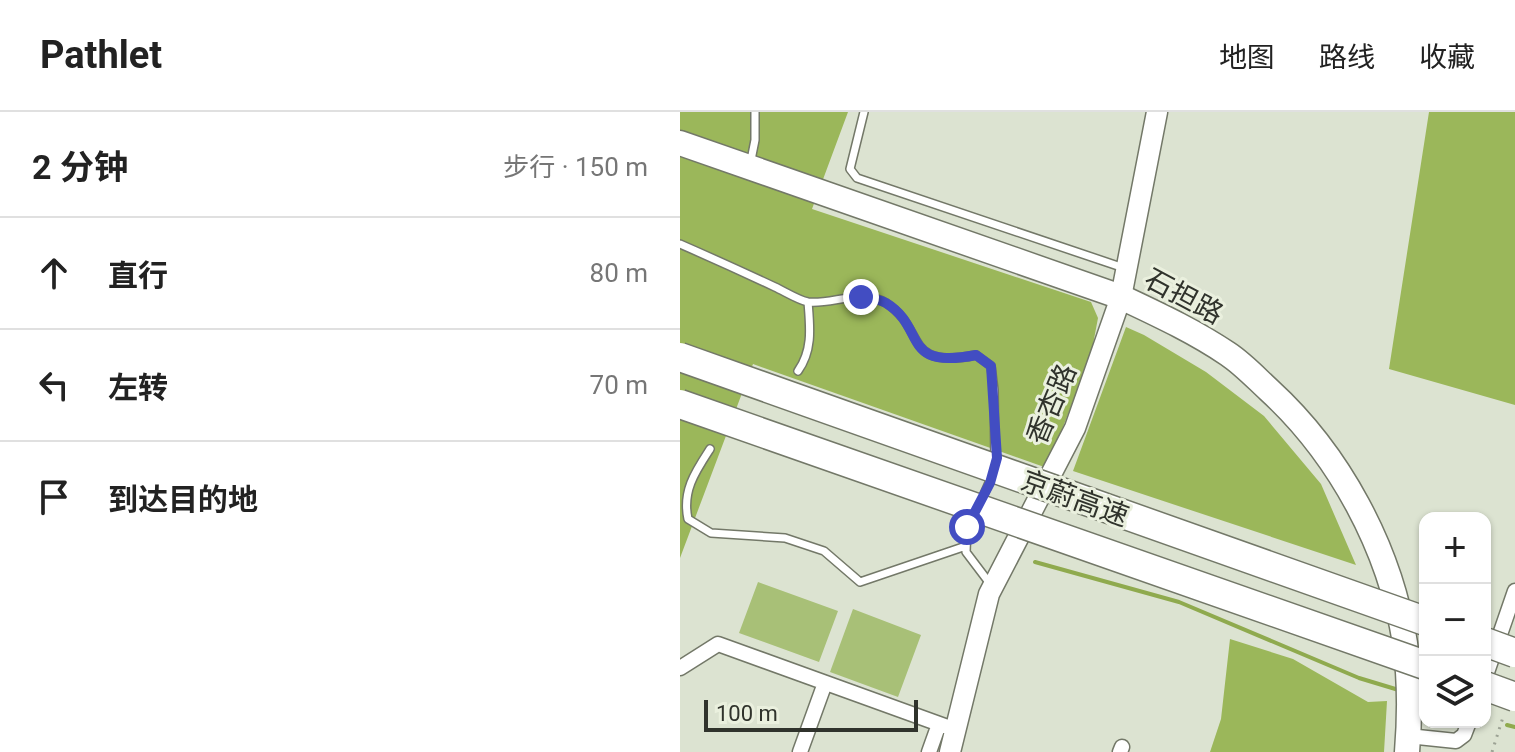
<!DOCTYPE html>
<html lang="zh">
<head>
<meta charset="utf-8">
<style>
	:root { --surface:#fff; --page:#f6f6f6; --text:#222; --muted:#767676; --line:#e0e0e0 }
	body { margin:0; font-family:Roboto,"Noto Sans SC",sans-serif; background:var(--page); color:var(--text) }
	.controls { position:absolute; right:24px; bottom:24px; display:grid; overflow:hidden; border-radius:16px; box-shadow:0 2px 6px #0004 }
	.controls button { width:72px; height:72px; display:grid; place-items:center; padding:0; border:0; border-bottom:2px solid var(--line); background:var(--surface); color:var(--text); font:40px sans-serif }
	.scale { position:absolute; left:24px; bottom:20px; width:214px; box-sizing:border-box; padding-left:8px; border:4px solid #30332c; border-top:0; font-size:22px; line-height:28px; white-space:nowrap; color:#30332c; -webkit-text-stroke:6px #eaf0de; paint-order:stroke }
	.stop { position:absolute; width:24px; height:24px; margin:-18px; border:6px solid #424dc2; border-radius:50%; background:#fff }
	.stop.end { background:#424dc2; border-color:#fff; box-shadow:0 2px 8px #0008 }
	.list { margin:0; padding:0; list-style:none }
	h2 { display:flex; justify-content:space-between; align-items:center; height:104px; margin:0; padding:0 32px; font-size:34px }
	h2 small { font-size:26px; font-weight:400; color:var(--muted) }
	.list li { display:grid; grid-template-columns:52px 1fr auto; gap:24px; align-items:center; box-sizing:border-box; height:112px; padding:0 32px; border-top:2px solid var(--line) }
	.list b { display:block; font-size:30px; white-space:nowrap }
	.list em { font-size:26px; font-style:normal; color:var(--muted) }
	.icon { flex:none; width:44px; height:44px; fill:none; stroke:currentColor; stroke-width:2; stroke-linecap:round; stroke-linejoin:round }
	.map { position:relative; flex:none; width:835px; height:640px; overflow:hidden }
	header { display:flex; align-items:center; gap:48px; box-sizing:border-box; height:112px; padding:0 40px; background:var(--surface); border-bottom:2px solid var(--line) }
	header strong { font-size:38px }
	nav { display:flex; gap:44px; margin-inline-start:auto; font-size:28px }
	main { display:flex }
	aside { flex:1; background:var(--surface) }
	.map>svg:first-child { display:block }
	.green { fill:#a8c077 }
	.forest { fill:#9bb75a }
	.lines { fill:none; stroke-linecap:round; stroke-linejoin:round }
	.stream { stroke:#8faa4e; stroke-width:4 }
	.lane-casing { stroke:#737868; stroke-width:10 }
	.street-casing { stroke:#737868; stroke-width:17 }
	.secondary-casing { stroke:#737868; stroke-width:23 }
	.primary-casing { stroke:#737868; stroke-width:27 }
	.path { stroke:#9ca294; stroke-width:3; stroke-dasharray:2 6; stroke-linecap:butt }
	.lane { stroke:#fff; stroke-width:7 }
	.street { stroke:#fff; stroke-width:14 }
	.secondary { stroke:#fff; stroke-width:20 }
	.primary { stroke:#fff; stroke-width:24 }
	.highway-bridge-casing { stroke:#737868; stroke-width:31; stroke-linecap:butt }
	.highway-bridge { stroke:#fff; stroke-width:28 }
	.route { stroke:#424dc2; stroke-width:10 }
	.labels { text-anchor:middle; stroke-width:6; stroke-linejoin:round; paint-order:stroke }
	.street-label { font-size:28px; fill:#30332c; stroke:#eaf0de }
</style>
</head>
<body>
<header>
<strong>Pathlet</strong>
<nav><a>地图</a><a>路线</a><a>收藏</a></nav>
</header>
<main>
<aside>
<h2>2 分钟<small>步行 · 150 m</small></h2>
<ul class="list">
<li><svg class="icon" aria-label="ahead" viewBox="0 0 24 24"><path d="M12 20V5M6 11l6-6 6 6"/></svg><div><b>直行</b></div><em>80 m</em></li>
<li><svg class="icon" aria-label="left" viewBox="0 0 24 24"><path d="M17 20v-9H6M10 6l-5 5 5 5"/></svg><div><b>左转</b></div><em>70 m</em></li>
<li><svg class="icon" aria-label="arrive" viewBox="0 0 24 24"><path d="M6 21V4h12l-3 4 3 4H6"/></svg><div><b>到达目的地</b></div></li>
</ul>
</aside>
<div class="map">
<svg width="835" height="640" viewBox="0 0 835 640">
	<rect width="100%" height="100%" fill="#dce3d1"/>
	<path class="green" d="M78 470 158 499 139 550 59 521Z
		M173 497 241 523 218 585 150 560Z"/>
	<path class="forest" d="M0 0H168L132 97 411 190 418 206 411 243 367 356 73 252 0 446Z
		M749 0H835V293L709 257Z
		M446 215 464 223 526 260 584 304 641 372 676 453 393 359Z
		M550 527 613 547 688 590 707 589 704 640H530L541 607Z"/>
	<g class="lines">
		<path class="stream" d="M355 450 499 490 679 566 722 579
			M827 613 835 615"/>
		<g class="lane-casing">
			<path id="lane" d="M184 0 170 57 177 66 444 156
				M70 53 75 28V0
				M0 132C32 146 63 160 95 175 104 179 118 188 128 190 152 193 182 176 206 191 247 217 222 258 296 243L311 254 314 278 315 352
				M118 259C133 238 130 215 128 190
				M30 337C15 360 2 379 8 407L31 421 105 426 144 439 180 470 286 434
				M301 389 312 364
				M293 403 287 415 286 440 311 473"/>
		</g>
		<g class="street-casing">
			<path id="street" d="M0 556 38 532 276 618
				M805 566 835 479
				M728 624 776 629 784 623 789 610
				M120 640 145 571
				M249 640 259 612
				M440 640 442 635"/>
		</g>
		<g class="secondary-casing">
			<path id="secondary" d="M270 640 309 482 395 316 441 185 477 0"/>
		</g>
		<g class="primary-casing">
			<path id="primary" d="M0 31 441 185C477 202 514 219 548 242 563 252 576 266 589 278 659 342 710 436 725 531 730 567 730 604 727 640"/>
		</g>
		<path class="path" d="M812 640 824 602"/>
		<use href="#lane" class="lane"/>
		<use href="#street" class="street"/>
		<use href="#secondary" class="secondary"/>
		<use href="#primary" class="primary"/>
		<g class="highway-bridge-casing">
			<path id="highway-bridge" d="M0 245 745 509
				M0 292 745 553
				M805 530 835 541
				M805 574 835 585"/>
		</g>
		<use href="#highway-bridge" class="highway-bridge"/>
	</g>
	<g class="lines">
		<path class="route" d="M181 185C188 186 199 187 206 191 247 216 220 258 296 243L311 254 317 346 310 371 287 415"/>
	</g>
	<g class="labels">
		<g class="street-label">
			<text transform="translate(504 184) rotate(28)" y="10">石担路</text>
			<text transform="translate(371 292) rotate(-67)" y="10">香杏路</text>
			<text transform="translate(395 386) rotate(20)" y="10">京蔚高速</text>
		</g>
	</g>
</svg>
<div class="controls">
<button>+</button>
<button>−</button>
<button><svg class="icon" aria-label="layers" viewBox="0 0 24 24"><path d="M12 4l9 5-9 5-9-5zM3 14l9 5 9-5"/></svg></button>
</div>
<div class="scale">100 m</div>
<div class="stop" style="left:287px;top:415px"></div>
<div class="stop end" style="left:181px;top:185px"></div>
</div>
</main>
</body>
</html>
